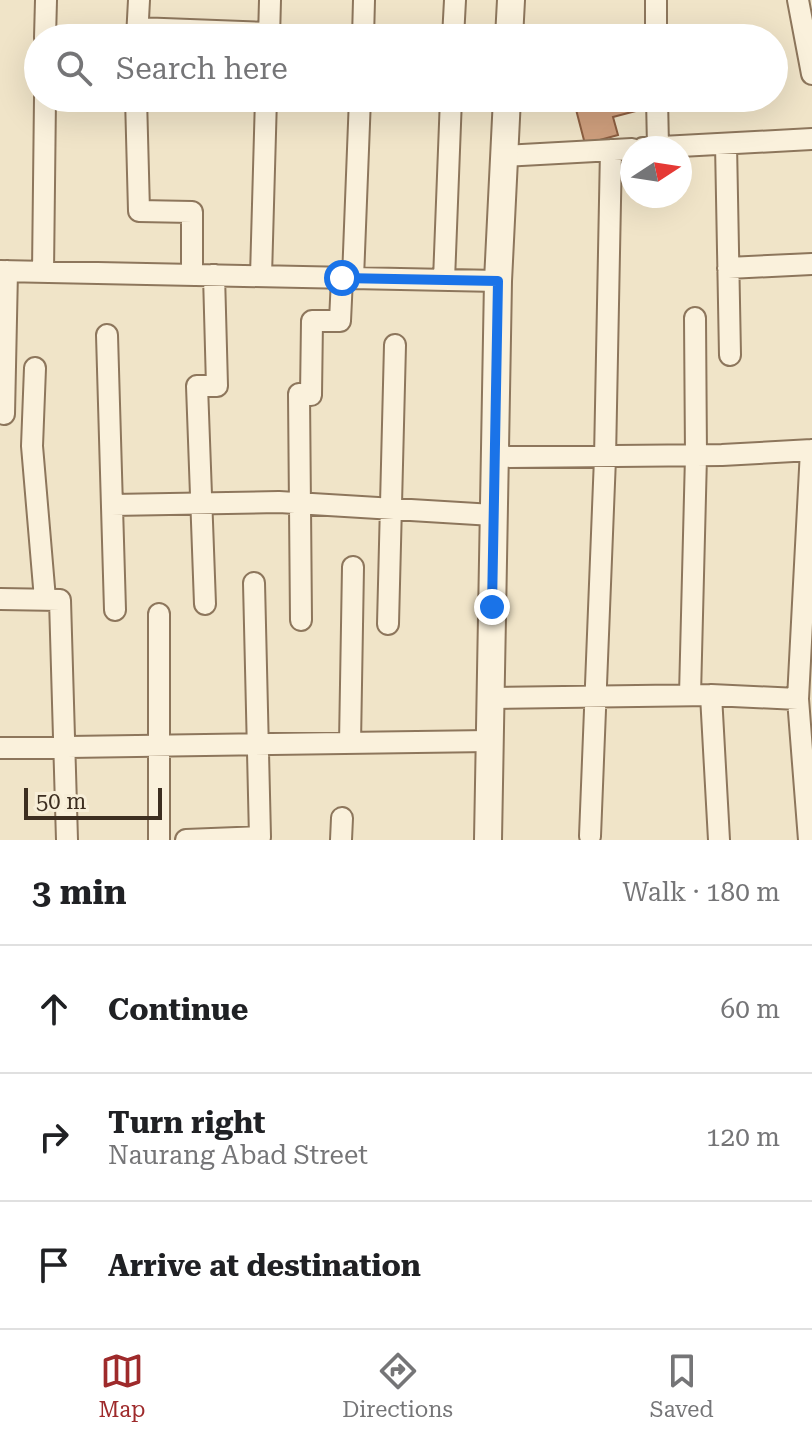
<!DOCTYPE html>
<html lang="en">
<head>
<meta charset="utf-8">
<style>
	:root { --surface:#fff; --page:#f2f2f2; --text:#202124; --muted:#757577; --line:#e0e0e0; --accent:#9e2a2b }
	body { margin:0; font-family:"Roboto Serif",serif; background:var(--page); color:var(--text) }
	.compass { position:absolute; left:620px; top:136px; width:72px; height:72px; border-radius:50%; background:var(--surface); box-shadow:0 8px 32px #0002; rotate:78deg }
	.scale { position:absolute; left:24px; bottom:20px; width:138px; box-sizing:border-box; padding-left:8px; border:4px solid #3d2e20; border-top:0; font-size:22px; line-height:28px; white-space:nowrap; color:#3d2e20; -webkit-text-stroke:6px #f7eed8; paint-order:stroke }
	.stop { position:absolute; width:24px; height:24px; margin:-18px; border:6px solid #1a73e8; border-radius:50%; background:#fff }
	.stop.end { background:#1a73e8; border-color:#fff; box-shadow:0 2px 8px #0008 }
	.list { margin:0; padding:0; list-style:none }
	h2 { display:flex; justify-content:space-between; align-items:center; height:104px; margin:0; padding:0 32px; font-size:34px }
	h2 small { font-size:26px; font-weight:400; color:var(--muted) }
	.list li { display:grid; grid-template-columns:52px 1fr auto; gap:24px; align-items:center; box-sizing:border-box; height:128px; padding:0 32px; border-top:2px solid var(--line) }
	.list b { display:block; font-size:30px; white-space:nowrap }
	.list p { margin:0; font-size:26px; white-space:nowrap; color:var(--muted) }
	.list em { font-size:26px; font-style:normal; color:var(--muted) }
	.icon { flex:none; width:44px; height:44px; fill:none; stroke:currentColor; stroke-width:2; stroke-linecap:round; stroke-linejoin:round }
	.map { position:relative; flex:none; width:812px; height:840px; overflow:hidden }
	.search { position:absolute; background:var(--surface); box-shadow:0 8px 32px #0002; left:24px; right:24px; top:24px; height:88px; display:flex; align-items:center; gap:20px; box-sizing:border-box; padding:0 28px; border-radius:44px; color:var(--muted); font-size:30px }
	.sheet { height:488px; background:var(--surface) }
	nav { display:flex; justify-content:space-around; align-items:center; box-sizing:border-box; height:112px; border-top:2px solid var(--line); background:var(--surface); font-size:22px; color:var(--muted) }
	nav a { display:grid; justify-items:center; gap:4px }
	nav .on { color:var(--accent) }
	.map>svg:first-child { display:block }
	.building { fill:#cf9f7d; stroke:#8d5f41; stroke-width:2 }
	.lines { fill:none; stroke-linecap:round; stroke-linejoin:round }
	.minor-casing { stroke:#8d765c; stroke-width:24 }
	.tertiary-casing { stroke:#8d765c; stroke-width:30 }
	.minor { stroke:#faf1dc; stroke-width:20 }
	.tertiary { stroke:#faf1dc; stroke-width:26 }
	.route { stroke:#1a73e8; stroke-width:10 }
</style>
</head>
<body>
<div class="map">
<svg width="812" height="840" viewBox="0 0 812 840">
	<rect width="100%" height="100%" fill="#f0e4c8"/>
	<path class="building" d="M573 98H649L651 107 613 117 618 135 585 144Z"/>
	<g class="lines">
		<g class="minor-casing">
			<path id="minor" d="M656 0V38
				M798 0 812 74
				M137 28 269 33
				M45 38 46 0
				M137 38 139 0
				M269 38 270 0
				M363 38 364 0
				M453 38 455 0
				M136 98 139 211 192 212V275
				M657 98 658 147
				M726 144 730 355
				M643 148 812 139
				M504 156 632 149
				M728 268 812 264
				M0 271 498 281
				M43 272 45 98
				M261 276 266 98
				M353 278 360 98
				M444 280 451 98
				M107 335 115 610
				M35 368 32 446 45 599
				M4 414 7 271
				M494 457 722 455 812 450
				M112 505 279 502 493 515
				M0 599 60 600 67 840
				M205 604 197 386H217L214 275
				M159 614V840
				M301 620 299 394 311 395 312 321H340L342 278
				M388 624 395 345
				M690 695 696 456 695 318
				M711 695 719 840
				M490 698 711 695 798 699
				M350 743 353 567
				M0 748 489 741
				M590 836 605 458 611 150
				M186 840 260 837 254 583
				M341 840 342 818
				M809 840 798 699 811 450"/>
		</g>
		<g class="tertiary-casing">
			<path id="tertiary" d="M509 38 511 0
				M488 840 498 281 507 98"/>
		</g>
		<use href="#minor" class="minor"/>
		<use href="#tertiary" class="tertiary"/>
	</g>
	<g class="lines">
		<path class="route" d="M342 278 498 281 492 607"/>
	</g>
</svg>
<svg class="compass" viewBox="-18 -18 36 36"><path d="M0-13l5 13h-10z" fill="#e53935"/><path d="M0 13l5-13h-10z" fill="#757577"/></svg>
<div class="scale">50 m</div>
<div class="stop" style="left:342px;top:278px"></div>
<div class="stop end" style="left:492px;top:607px"></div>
<div class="search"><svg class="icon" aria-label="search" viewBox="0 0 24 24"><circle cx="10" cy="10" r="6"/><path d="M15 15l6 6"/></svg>Search here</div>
</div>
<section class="sheet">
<h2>3 min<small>Walk · 180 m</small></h2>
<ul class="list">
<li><svg class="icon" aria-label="ahead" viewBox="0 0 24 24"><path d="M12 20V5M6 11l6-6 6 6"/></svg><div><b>Continue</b></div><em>60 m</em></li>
<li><svg class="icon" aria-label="right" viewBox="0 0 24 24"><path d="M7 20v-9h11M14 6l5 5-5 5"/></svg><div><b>Turn right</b><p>Naurang Abad Street</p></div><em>120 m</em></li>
<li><svg class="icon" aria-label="arrive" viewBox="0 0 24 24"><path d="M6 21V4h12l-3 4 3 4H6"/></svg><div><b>Arrive at destination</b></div></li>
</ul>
</section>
<nav>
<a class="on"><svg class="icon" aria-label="map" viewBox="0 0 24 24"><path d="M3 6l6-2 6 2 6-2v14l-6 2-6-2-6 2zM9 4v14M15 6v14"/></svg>Map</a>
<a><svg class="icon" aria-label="directions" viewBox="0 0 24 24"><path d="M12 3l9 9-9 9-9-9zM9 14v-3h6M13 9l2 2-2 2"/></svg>Directions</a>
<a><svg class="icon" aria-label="saved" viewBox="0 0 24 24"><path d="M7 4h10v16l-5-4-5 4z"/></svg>Saved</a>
</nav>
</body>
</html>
